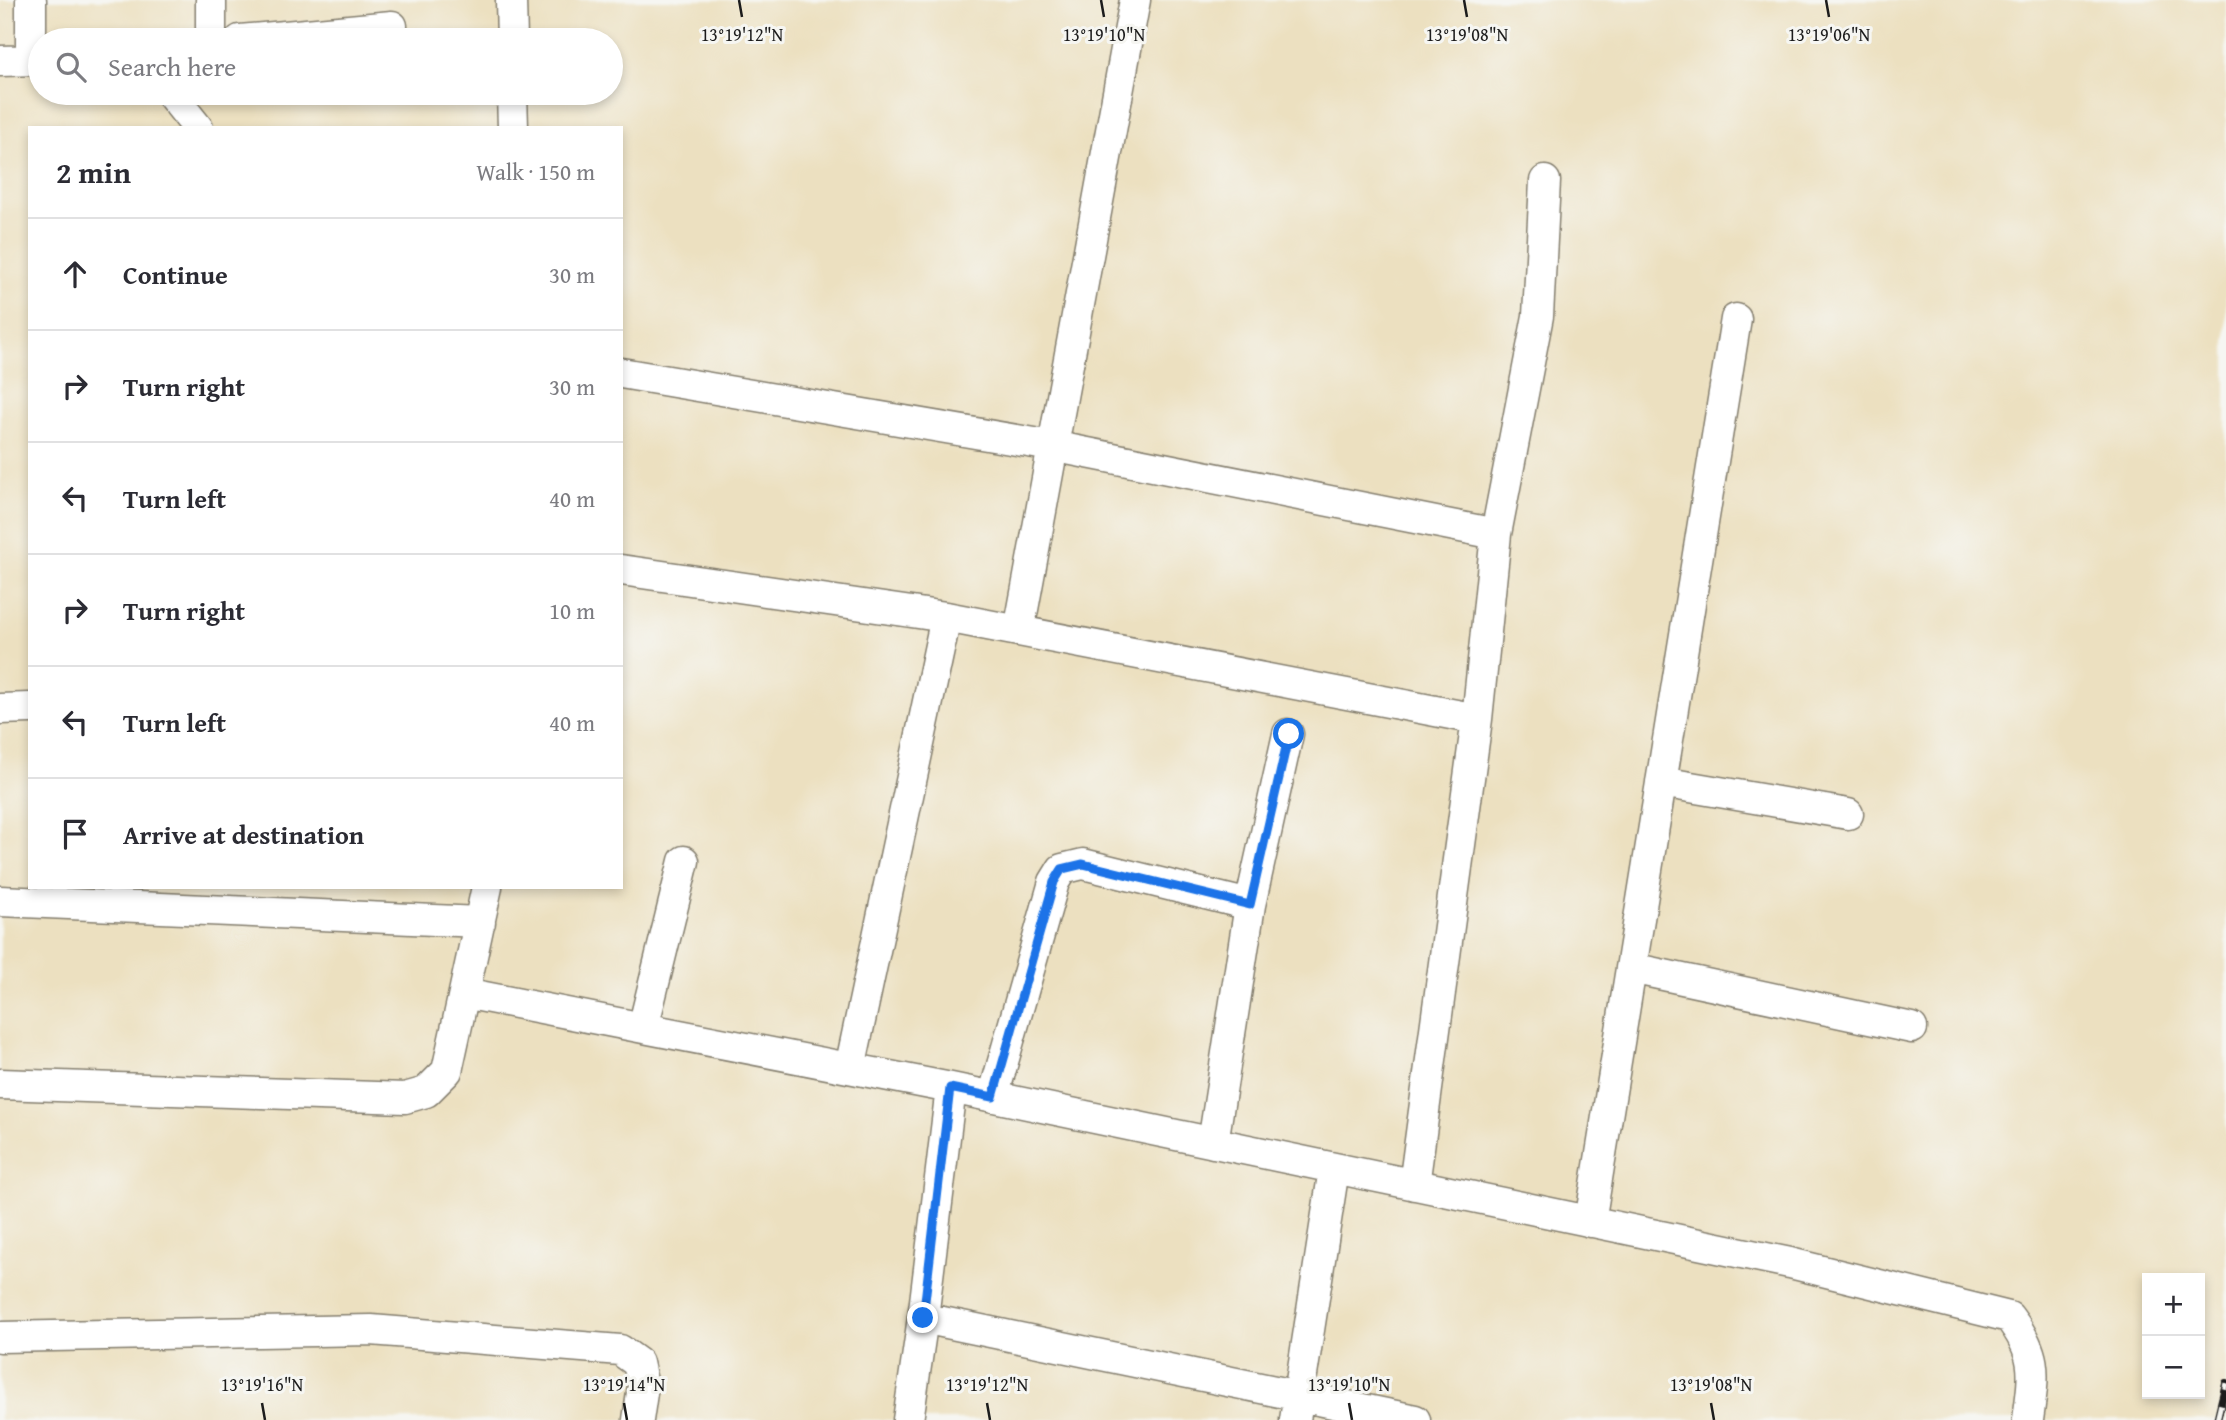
<!DOCTYPE html>
<html lang="en">
<head>
<meta charset="utf-8">
<style>
	:root { --surface:#fff; --page:#f7f7f7; --text:#2b2b33; --muted:#7c7c81; --line:#e1e1e2 }
	body { margin:0; font-family:"Gentium Book Plus",serif; background:var(--page); color:var(--text) }
	.controls { position:absolute; right:21px; bottom:21px; display:grid; overflow:hidden; border-radius:0px; box-shadow:0 4px 10px #0003 }
	.controls button { width:63px; height:63px; display:grid; place-items:center; padding:0; border:0; border-bottom:2px solid var(--line); background:var(--surface); color:var(--text); font:35px sans-serif }
	.stop { position:absolute; width:21px; height:21px; margin:-16px; border:5px solid #1a73e8; border-radius:50%; background:#fff }
	.stop.end { background:#1a73e8; border-color:#fff; box-shadow:0 2px 7px #0008 }
	.list { margin:0; padding:0; list-style:none }
	h2 { display:flex; justify-content:space-between; align-items:center; height:91px; margin:0; padding:0 28px; font-size:30px }
	h2 small { font-size:23px; font-weight:400; color:var(--muted) }
	.list li { display:grid; grid-template-columns:46px 1fr auto; gap:21px; align-items:center; box-sizing:border-box; height:112px; padding:0 28px; border-top:2px solid var(--line) }
	.list b { display:block; font-size:26px; white-space:nowrap }
	.list em { font-size:23px; font-style:normal; color:var(--muted) }
	.icon { flex:none; width:38px; height:38px; fill:none; stroke:currentColor; stroke-width:2; stroke-linecap:round; stroke-linejoin:round }
	.map { position:relative; flex:none; width:2226px; height:1420px; overflow:hidden }
	.search { position:absolute; background:var(--surface); box-shadow:0 4px 10px #0003; left:28px; top:28px; width:595px; height:77px; display:flex; align-items:center; gap:18px; box-sizing:border-box; padding:0 24px; border-radius:38px; color:var(--muted); font-size:26px }
	.panel { position:absolute; background:var(--surface); box-shadow:0 4px 10px #0003; left:28px; top:126px; width:595px; height:763px; border-radius:0px }
	.map>svg:first-child { display:block }
	.lines { fill:none; stroke-linecap:round; stroke-linejoin:round }
	.street-casing { stroke:#847e6e; stroke-width:33 }
	.street { stroke:#fff; stroke-width:30 }
	.rail-casing { stroke:#1c1c1c; stroke-width:8 }
	.rail { stroke:#f6f6f2; stroke-width:5; stroke-dasharray:16; stroke-linecap:butt }
	.route { stroke:#1a73e8; stroke-width:9 }
	.ticks { fill:none; stroke:#1c1c1c; stroke-width:2.5 }
	.ticks-label { font-size:18px; text-anchor:middle; fill:#1c1c1c; stroke:#f6f6f2; stroke-width:6; stroke-linejoin:round; paint-order:stroke }
</style>
</head>
<body>
<div class="map">
<svg width="2226" height="1420" viewBox="0 0 2226 1420">
	<rect width="100%" height="100%" fill="#f6f6f2"/>
	<filter id="ink" filterUnits="userSpaceOnUse"><feTurbulence type="fractalNoise" baseFrequency=".0143" numOctaves="2"/><feDisplacementMap in="SourceGraphic" scale="14" xChannelSelector="R" yChannelSelector="G"/><feConvolveMatrix kernelMatrix="1 2 1 2 8 2 1 2 1" color-interpolation-filters="sRGB"/></filter>
	<filter id="wash" filterUnits="userSpaceOnUse"><feTurbulence type="fractalNoise" baseFrequency=".00686" numOctaves="4" result="noise"/><feDisplacementMap in="SourceGraphic" scale="28" xChannelSelector="R" yChannelSelector="G"/><feGaussianBlur stdDeviation="1.57" result="paint"/><feColorMatrix in="noise" values="0 0 0 0 0 0 0 0 0 0 0 0 0 0 0 0 0 1.4 0 .05"/><feComposite in="paint" operator="in"/></filter>
	<g filter="url(#wash)">
		<rect width="100%" height="100%" fill="#ece0c0"/>
	</g>
	<g filter="url(#ink)">
		<g class="lines">
			<g class="street-casing">
				<path id="street" d="M211 0V40
					M511 0 512 40
					M240 40 392 26
					M31 60V0
					M0 61 40 60
					M170 93 198 128
					M512 93 513 128
					M621 373 1052 446 1496 534
					M621 570 946 617 1477 719
					M1019 631 1135 0
					M0 709 30 708
					M1661 782 1848 814
					M0 901 480 922
					M1631 968 1912 1028
					M464 993 951 1088 1790 1263 2009 1317C2039 1356 2034 1374 2028 1420
					M643 1028 684 861
					M850 1068 946 617
					M0 1084 405 1098 426 1092 447 1071 487 887
					M993 1097 1054 882 1062 869 1083 864 1250 905
					M1213 1143 1250 905 1288 734
					M1414 1185 1477 719 1496 534 1538 316 1545 181
					M1590 1222 1736 319
					M923 1318 1415 1420
					M0 1337 371 1330 620 1350 638 1363 643 1386 638 1420
					M908 1420 923 1318 951 1088
					M1295 1420 1334 1169"/>
			</g>
			<use href="#street" class="street"/>
			<g class="rail-casing">
				<path id="rail" d="M2217 1420 2226 1383"/>
			</g>
			<use href="#rail" class="rail"/>
		</g>
	</g>
	<g class="lines" filter="url(#ink)">
		<path class="route" d="M923 1318 950 1088 993 1097 1054 882 1062 869 1083 864 1250 905 1289 734"/>
	</g>
	<path class="ticks" d="M739 0 742 17M1101 0 1104 17M1464 0 1467 17M1826 0 1829 17M262 1403 265 1420M624 1403 627 1420M987 1403 990 1420M1349 1403 1352 1420M1711 1403 1714 1420"/>
	<g class="ticks-label">
		<text x="742" y="41">13°19'12"N</text>
		<text x="1104" y="41">13°19'10"N</text>
		<text x="1467" y="41">13°19'08"N</text>
		<text x="1829" y="41">13°19'06"N</text>
		<text x="262" y="1391">13°19'16"N</text>
		<text x="624" y="1391">13°19'14"N</text>
		<text x="987" y="1391">13°19'12"N</text>
		<text x="1349" y="1391">13°19'10"N</text>
		<text x="1711" y="1391">13°19'08"N</text>
	</g>
</svg>
<div class="controls">
<button>+</button>
<button>−</button>
</div>
<div class="stop" style="left:1289px;top:734px"></div>
<div class="stop end" style="left:923px;top:1318px"></div>
<div class="search"><svg class="icon" aria-label="search" viewBox="0 0 24 24"><circle cx="10" cy="10" r="6"/><path d="M15 15l6 6"/></svg>Search here</div>
<section class="panel">
<h2>2 min<small>Walk · 150 m</small></h2>
<ul class="list">
<li><svg class="icon" aria-label="ahead" viewBox="0 0 24 24"><path d="M12 20V5M6 11l6-6 6 6"/></svg><div><b>Continue</b></div><em>30 m</em></li>
<li><svg class="icon" aria-label="right" viewBox="0 0 24 24"><path d="M7 20v-9h11M14 6l5 5-5 5"/></svg><div><b>Turn right</b></div><em>30 m</em></li>
<li><svg class="icon" aria-label="left" viewBox="0 0 24 24"><path d="M17 20v-9H6M10 6l-5 5 5 5"/></svg><div><b>Turn left</b></div><em>40 m</em></li>
<li><svg class="icon" aria-label="right" viewBox="0 0 24 24"><path d="M7 20v-9h11M14 6l5 5-5 5"/></svg><div><b>Turn right</b></div><em>10 m</em></li>
<li><svg class="icon" aria-label="left" viewBox="0 0 24 24"><path d="M17 20v-9H6M10 6l-5 5 5 5"/></svg><div><b>Turn left</b></div><em>40 m</em></li>
<li><svg class="icon" aria-label="arrive" viewBox="0 0 24 24"><path d="M6 21V4h12l-3 4 3 4H6"/></svg><div><b>Arrive at destination</b></div></li>
</ul>
</section>
</div>
</body>
</html>
